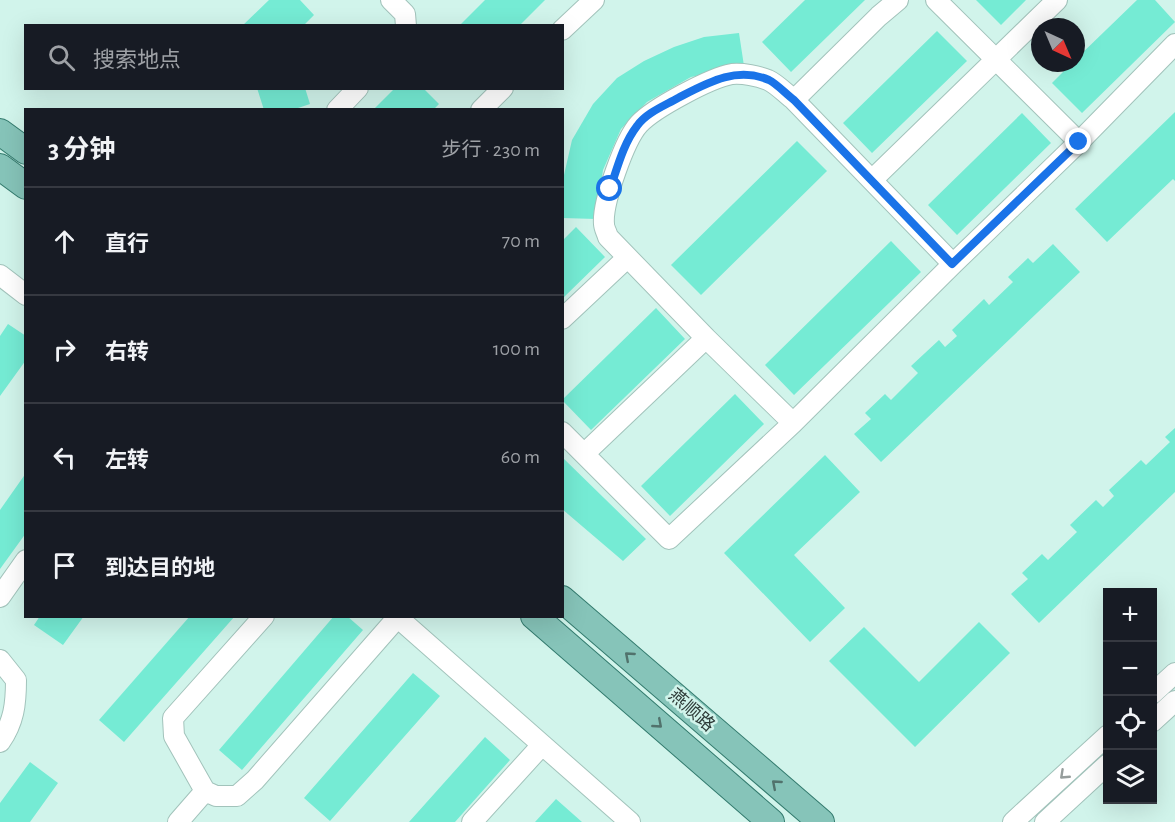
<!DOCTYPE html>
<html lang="zh">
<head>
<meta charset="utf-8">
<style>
	:root { --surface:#171b24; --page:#20242c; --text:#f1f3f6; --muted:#9ea1a6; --line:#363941 }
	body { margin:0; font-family:"Alegreya Sans","Noto Sans SC",sans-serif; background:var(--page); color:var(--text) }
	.controls { position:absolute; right:18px; bottom:18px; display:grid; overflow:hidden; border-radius:0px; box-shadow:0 6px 24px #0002 }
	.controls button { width:54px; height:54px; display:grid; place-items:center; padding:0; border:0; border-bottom:2px solid var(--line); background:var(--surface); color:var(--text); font:30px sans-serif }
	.compass { position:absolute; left:1031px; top:18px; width:54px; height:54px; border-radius:50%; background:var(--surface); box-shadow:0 6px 24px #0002; rotate:136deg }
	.stop { position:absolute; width:18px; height:18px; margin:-14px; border:4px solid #1a73e8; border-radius:50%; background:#fff }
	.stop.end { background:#1a73e8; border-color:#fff; box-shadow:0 2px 6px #0008 }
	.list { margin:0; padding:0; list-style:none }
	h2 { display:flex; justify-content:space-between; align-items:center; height:78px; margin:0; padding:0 24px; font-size:26px }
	h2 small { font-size:20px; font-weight:400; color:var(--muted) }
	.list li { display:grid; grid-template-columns:39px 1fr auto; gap:18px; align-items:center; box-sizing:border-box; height:108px; padding:0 24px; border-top:2px solid var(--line) }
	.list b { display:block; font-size:22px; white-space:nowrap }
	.list em { font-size:20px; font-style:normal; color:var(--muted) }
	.icon { flex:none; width:33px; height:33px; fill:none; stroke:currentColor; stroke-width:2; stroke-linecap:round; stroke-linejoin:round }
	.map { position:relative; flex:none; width:1175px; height:822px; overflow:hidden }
	.search { position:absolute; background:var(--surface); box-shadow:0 6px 24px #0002; left:24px; top:24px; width:540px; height:66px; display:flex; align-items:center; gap:15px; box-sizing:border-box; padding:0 21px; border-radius:0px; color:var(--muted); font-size:22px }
	.panel { position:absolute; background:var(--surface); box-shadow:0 6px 24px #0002; left:24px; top:108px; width:540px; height:510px; border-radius:0px }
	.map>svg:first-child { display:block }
	.building { fill:#75ebd4 }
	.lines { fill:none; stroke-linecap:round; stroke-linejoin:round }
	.minor-casing { stroke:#a2c3bb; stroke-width:22 }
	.major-casing { stroke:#337b6e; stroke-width:28 }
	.minor { stroke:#fff; stroke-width:20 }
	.major { stroke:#86c4b9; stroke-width:26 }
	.oneway { stroke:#51726c }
	.oneway2 { stroke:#969d9c }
	.route { stroke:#1a73e8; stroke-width:8 }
	.labels { text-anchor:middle; stroke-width:5; stroke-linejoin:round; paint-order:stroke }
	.street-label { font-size:18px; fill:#2e3b38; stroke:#d1f4eb }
</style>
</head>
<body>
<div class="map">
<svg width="1175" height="822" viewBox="0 0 1175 822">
	<rect width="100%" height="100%" fill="#d1f4eb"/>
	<path class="building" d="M269 0H300L314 15 303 26H242Z
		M485 0H545L519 26H459Z
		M805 0H865L791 72 762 42Z
		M976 0H1026L1001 25Z
		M1137 0H1155L1175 22 1082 113 1052 83 1072 63H1076V59Z
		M937 31 967 61 872 153 843 123Z
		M739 33 744 66 691 77 647 102 621 129 603 170 596 219 562 218 564 175 572 140 593 104 617 78 644 61 674 47 704 37Z
		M257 88H305L310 104 292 110H264Z
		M395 88H423L439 104 433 110H373Z
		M1175 112V181L1173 179 1107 242 1075 209Z
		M1022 113 1051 143 957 235 928 205Z
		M797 141 827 171 701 295 671 265Z
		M576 227 605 257 562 299V241Z
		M891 241 921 272 794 395 765 365Z
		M1053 244 1080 272 881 462 854 434 871 419 865 413 885 394 891 400 918 373 911 366 939 340 945 347 957 336 952 330 984 299 989 305 1013 282 1008 277 1028 258 1033 263Z
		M656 308 685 339 591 430 562 400Z
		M8 324 26 336V360L0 396V336Z
		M735 394 764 424 670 516 641 486Z
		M1175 428V492L1039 623 1011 594 1028 579 1022 573 1042 554 1048 560 1077 532 1070 525 1096 500 1103 507 1114 496 1109 490 1141 460 1146 465 1170 442 1165 437Z
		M825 455 860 492 794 555 845 608 810 642 724 553Z
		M562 457 646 539 623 561 562 509Z
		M26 473V533L0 569V510Z
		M40 616H84L63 645 34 625Z
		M190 616H235L124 742 99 720Z
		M334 616H347L363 630 242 770 219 750Z
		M979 622 1010 653 915 747 829 661 864 627 919 682Z
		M413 673 440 696 330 821 304 798Z
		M485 737 510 760 455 822H409Z
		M30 762 58 783 30 822H0V803Z
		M556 799 582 822H535Z"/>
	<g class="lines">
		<g class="minor-casing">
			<path id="minor" d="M391 0 405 14 406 26
				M936 0 1079 142
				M562 30 594 0
				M794 100 879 16 898 0
				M337 110 358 88
				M481 110 503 88
				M872 180 1057 0
				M0 275 26 295
				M562 319 627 258
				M646 395 584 454 706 338
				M793 423 706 338 608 237C607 233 604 228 604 224 602 203 625 139 639 124 654 108 710 78 732 74 743 73 758 76 768 80 777 84 786 94 794 100L953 264
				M562 432 669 539 793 423 953 264 1079 142 1175 44
				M0 597 26 560
				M264 616 173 718 174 736 205 791 216 796H237L255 780 397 618
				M396 616 630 822
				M0 660 16 680C16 704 14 722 0 742
				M1152 694 1175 673
				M1152 722 1175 701
				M178 822 205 791
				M472 822 542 745
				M1013 822 1108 735
				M1045 822 1108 764"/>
		</g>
		<g class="major-casing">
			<path id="major" d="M0 132 26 151
				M0 167 26 186
				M562 599 821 822
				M534 616 771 822"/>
		</g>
		<use href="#minor" class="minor"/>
		<use href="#major" class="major"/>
	</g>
	<defs><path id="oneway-chevron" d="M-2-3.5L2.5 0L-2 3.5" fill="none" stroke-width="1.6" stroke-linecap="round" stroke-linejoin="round" transform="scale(1.5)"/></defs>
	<g class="oneway">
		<use href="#oneway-chevron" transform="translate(629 656) rotate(-139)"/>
		<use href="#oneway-chevron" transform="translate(658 724) rotate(41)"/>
		<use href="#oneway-chevron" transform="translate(776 784) rotate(-139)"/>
	</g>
	<use class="oneway2" href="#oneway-chevron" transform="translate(1064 775) rotate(137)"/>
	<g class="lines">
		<path class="route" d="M610 189C617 169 623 144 637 126 646 113 664 106 678 98 707 83 736 66 769 80 777 84 786 94 794 100L952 264 1079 142"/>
	</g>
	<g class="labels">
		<g class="street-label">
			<text transform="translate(692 710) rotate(41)" y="6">燕顺路</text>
		</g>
	</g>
</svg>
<div class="controls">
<button>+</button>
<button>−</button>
<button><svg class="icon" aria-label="locate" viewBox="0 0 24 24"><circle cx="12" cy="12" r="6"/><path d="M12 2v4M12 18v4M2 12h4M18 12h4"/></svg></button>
<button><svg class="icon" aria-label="layers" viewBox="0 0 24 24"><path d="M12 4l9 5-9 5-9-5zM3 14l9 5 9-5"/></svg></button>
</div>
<svg class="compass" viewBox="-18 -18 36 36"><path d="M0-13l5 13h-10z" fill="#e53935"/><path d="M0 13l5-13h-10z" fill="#9ea1a6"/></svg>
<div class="stop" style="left:610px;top:189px"></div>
<div class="stop end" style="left:1079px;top:142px"></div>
<div class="search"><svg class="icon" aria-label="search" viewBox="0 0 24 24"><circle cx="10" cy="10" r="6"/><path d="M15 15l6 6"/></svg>搜索地点</div>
<section class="panel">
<h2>3 分钟<small>步行 · 230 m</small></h2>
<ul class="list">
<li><svg class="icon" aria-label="ahead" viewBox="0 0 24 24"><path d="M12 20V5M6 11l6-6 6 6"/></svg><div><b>直行</b></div><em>70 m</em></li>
<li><svg class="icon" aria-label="right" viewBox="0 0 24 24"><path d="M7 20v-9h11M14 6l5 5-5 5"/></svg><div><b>右转</b></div><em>100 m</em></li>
<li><svg class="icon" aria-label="left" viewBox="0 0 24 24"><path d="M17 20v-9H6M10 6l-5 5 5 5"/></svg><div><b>左转</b></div><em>60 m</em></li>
<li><svg class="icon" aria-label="arrive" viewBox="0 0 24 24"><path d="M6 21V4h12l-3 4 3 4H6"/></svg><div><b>到达目的地</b></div></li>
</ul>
</section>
</div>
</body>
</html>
